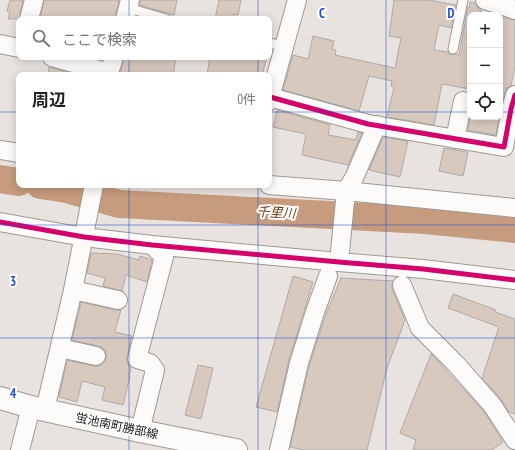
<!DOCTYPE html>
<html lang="ja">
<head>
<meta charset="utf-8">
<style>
	:root { --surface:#fff; --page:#f2f2f2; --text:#202124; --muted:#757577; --line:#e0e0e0 }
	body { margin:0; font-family:"PT Sans Narrow","Noto Sans JP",sans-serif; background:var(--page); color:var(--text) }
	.controls { position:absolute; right:12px; top:12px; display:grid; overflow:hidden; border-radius:8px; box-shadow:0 2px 10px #0003 }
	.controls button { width:36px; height:36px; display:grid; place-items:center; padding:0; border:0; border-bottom:1px solid var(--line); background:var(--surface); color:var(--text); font:20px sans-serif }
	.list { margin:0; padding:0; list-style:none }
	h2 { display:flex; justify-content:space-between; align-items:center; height:52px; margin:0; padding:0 16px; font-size:17px }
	h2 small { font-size:13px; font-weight:400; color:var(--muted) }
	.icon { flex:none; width:22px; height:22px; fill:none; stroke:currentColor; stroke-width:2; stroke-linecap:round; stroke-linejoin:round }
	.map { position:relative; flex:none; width:515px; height:450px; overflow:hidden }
	.search { position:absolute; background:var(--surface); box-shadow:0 2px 10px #0003; left:16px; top:16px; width:256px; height:44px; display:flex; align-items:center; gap:10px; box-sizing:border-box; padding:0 14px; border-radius:8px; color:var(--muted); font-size:15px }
	.panel { position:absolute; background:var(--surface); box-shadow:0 2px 10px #0003; left:16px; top:72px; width:256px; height:116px; border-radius:8px }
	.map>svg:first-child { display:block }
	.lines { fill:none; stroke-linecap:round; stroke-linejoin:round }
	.river { stroke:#c79c7e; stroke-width:28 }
	.building { fill:#d8c9bf; stroke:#aeaaa6 }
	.lane-casing { stroke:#9e9996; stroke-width:11 }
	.street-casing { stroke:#9e9996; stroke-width:20 }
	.secondary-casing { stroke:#9e9996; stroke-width:24 }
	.lane { stroke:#fcfbfa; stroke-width:9 }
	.street { stroke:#fcfbfa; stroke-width:18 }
	.secondary { stroke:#fcfbfa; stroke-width:22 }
	.cycleway-casing { stroke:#fff; stroke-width:8 }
	.cycleway { stroke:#d6006c; stroke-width:5 }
	.grid { fill:none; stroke:#1d4ed8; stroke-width:1; stroke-opacity:0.55 }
	.labels { text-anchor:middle; stroke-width:4; stroke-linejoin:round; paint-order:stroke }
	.street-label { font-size:12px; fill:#191513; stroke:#fff }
	.water-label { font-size:13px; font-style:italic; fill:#763d0b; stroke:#fff }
	.grid-label { font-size:13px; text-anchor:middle; font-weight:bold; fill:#1d4ed8; stroke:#fff; stroke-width:4; stroke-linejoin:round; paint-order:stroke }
</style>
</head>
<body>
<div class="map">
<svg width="515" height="450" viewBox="0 0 515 450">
	<rect width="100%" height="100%" fill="#e9e3df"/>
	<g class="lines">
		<path class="river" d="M0 179 19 182
			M40 185 67 189 119 204 425 220 515 229"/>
	</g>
	<path class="building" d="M10 0H23L19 19H8L10 12 7 11Z
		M44 0H119L115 19H40Z
		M140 0H177L174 15 140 5Z
		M219 0H241L238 15 234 14 233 19H215Z
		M394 0H429L456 5 451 28 439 25 434 50 448 52 452 55 456 54 459 55 468 7 469 8 470 2 475 3 477 7 481 10 480 15H470V89L442 84 434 125 387 117 394 87 391 86 392 81 369 76 359 111 283 90 293 55 308 59 313 36 334 41 332 49 336 50 335 55 395 68 401 38 389 36Z
		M500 17 515 20V67L511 86 507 88 505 92 500 110Z
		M124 57H176L173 75H120Z
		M210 57H267L262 75H207Z
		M49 67 76 75H48Z
		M277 110 330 125 328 135 356 140 358 132 362 133 348 165 302 155 306 134 273 127Z
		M470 117H499L496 135 468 130Z
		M383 137 408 141 400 177 369 170Z
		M444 148 468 152 463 176 439 171Z
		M91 253 117 254 139 260 140 256 152 260 147 282 126 275 122 291 103 286 105 278 87 273Z
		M293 276 313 282 289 360 277 412 256 407Z
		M341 278 393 281 392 284V289L405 320 387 368 367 450H304L290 447 309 366 326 314Z
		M453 294 496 310 495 312 515 319V414L509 412 500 398 482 378 499 327 448 308Z
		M81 302 116 310H121L115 331H116L115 332 132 336 127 357V362L129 366 131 368 129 375 130 376 123 405 102 400 105 387 82 381 77 402 59 397 67 360 94 366H99L103 363 106 359V352L103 348 98 346 72 340Z
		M431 354 484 411 503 442 492 450H413L416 440 400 433Z
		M198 365 213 368 201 419 185 415Z"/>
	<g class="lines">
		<g class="lane-casing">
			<path id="lane" d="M128 8 166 19
				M269 43 284 46
				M453 49 463 0"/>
		</g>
		<g class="street-casing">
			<path id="street" d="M485 0 515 10
				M29 19 34 0
				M125 19 130 0
				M0 44 19 48
				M52 57 109 73 114 57
				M270 97 368 124 504 147 511 109 515 95
				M269 101 297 0
				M455 139 463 101
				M0 150 19 153
				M269 185 346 191 515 208
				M0 222 84 237 152 245 339 262 423 269 515 280
				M339 262 346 191 354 178 377 125
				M402 285 420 328 456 364 492 405 515 440
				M73 290 118 300
				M60 348 96 356
				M45 410 73 290 94 185
				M140 431 155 370 150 363 137 359 164 257 152 245
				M20 450 31 407
				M279 450 299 363 315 312 328 276"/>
		</g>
		<g class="secondary-casing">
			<path id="secondary" d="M0 398 31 407 140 431 236 450"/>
		</g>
		<use href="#lane" class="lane"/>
		<use href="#street" class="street"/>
		<use href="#secondary" class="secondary"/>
		<g class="cycleway-casing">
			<path id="cycleway" d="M270 97 368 124 504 147 511 109 515 95
				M0 222 84 237 152 245 339 262 423 269 515 280"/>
		</g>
		<use href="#cycleway" class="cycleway"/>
	</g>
	<path class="grid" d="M129 0V19M258 0V19M386 0V450M129 57V75M258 57V75M0 112H19M269 112H470M500 112H515M129 185V450M258 185V450M0 225H515M0 338H515"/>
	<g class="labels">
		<g class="street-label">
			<text transform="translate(117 426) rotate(12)" y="4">蛍池南町勝部線</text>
		</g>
		<g class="water-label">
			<text transform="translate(276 212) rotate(3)" y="5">千里川</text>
		</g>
	</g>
	<g class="grid-label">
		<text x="322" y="18">C</text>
		<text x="451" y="18">D</text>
		<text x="13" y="286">3</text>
		<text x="13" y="398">4</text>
	</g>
</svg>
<div class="controls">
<button>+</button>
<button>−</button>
<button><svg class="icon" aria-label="locate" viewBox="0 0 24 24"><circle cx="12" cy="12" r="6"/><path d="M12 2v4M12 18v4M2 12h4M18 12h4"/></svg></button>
</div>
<div class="search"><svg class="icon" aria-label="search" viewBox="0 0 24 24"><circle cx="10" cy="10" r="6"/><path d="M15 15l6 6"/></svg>ここで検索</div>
<section class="panel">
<h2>周辺<small>0件</small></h2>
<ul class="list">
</ul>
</section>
</div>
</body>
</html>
